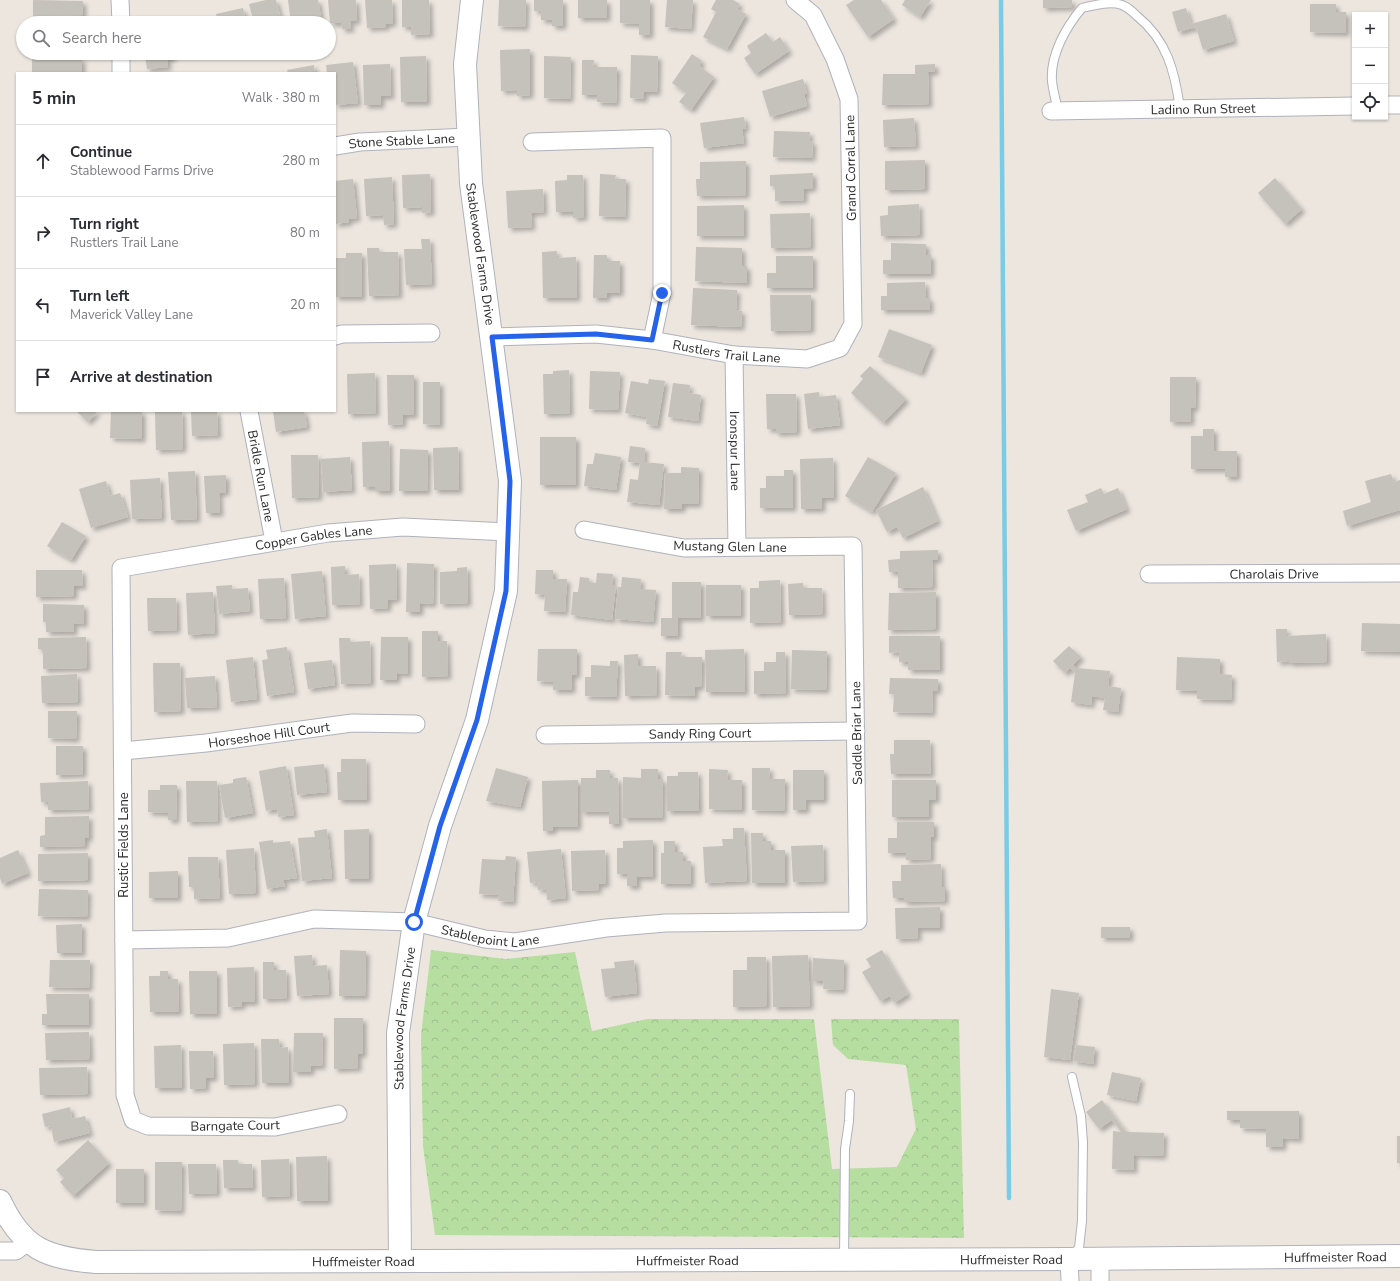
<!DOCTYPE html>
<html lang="en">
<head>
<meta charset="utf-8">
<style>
	:root { --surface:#fff; --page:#f2f2f3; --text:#2b2b33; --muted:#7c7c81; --line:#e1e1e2 }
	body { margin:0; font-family:"Nunito Sans",sans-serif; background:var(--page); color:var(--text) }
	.controls { position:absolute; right:12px; top:12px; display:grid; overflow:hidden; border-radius:0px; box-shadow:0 1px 3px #0004 }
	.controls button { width:36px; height:36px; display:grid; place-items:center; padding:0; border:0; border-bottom:1px solid var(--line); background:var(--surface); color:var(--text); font:20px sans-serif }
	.stop { position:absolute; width:12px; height:12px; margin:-9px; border:3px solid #2563eb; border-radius:50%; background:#fff }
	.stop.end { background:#2563eb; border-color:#fff; box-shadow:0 1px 4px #0008 }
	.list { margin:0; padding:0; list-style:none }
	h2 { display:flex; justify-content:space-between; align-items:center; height:52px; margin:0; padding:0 16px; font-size:17px }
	h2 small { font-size:13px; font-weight:400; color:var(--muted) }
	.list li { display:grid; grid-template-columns:26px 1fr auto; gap:12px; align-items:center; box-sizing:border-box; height:72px; padding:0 16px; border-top:1px solid var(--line) }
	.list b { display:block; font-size:15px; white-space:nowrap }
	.list p { margin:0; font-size:13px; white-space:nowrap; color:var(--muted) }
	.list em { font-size:13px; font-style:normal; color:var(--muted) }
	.icon { flex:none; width:22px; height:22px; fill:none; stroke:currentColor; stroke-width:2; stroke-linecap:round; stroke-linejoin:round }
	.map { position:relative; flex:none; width:1400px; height:1281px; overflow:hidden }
	.search { position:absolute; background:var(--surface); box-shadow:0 1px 3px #0004; left:16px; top:16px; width:320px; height:44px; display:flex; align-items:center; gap:10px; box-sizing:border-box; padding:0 14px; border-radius:22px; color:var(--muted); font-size:15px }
	.panel { position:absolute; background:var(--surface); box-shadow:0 1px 3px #0004; left:16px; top:72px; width:320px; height:340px; border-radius:0px }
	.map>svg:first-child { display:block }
	.forest { fill:url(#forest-crowns) }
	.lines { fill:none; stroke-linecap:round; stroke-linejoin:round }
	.stream { stroke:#7ccbe5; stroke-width:4.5 }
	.building { fill:#c5c1bb; filter:url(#shadow) }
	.lane-casing { stroke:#b0b2bb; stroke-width:10 }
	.street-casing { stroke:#b0b2bb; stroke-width:19 }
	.secondary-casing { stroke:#b0b2bb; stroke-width:24 }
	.lane { stroke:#fff; stroke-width:8 }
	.street { stroke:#fff; stroke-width:17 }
	.secondary { stroke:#fff; stroke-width:22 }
	.route { stroke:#2563eb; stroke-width:5 }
	.labels { text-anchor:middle; stroke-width:3; stroke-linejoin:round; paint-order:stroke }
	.street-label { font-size:13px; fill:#2c2c2c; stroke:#fff }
</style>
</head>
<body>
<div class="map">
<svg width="1400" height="1281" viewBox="0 0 1400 1281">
	<defs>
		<pattern id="forest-crowns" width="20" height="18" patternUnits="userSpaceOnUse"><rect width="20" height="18" fill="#b7dea1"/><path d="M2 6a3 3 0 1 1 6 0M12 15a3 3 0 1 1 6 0" fill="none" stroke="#9ebf8b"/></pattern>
		<filter id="shadow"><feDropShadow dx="3.5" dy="3.5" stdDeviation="2" flood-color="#0004"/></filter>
	</defs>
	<rect width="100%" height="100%" fill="#ece6df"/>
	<path class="forest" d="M431 950 506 959 575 952 592 1031 647 1019H814L832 1169 897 1167 916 1129 906 1065 848 1059 833 1045 831 1019H959L964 1238 435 1235 423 1146 421 1035Z"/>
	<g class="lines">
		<path class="stream" d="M1001 0 1009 1198"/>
	</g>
	<path class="building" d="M33 0 83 1V15L33 16Z
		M266 0H276L282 23H254L249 4Z
		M288 0H318L322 23H291Z
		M328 0H356L357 21H350L351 29H342L341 23H330Z
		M365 0H392L393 23 386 24V27L367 28Z
		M402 0H429L430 34 411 35V27H402Z
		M499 0H526L525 27 498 26Z
		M534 0H563V26H552V20H541V11H534Z
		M578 0H607V18H578Z
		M620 0H650V35H639V24L620 23Z
		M667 0H693L691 29 665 27Z
		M716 0H733L740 4 737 9 746 14 727 49 703 37 716 12 711 9Z
		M854 0H881L894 19 868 37 846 5Z
		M905 0H931L920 17 902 5Z
		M1043 0H1072V7L1043 8Z
		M1310 4H1336V12H1346V33L1310 32Z
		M243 8 246 23H218L216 14Z
		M1186 8 1191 24 1226 14 1234 41 1203 50 1196 27 1178 32 1172 12Z
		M207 17V23H178L177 20Z
		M766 33 773 42 780 37 789 51 755 74 744 58 751 53 747 46Z
		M530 49V95L517 96V90L501 91 500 50Z
		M145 53H172L173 58 167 59 168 67 147 69Z
		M692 54 702 61 699 66 714 77 691 110 679 102 686 93 672 83Z
		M631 55 658 56 657 92H644V99L630 98Z
		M426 56 427 102H401L400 57Z
		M544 56 571 57 570 99 544 98Z
		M82 58V73H32V59Z
		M582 60H594L593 67H617L616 103 597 102V95H582Z
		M353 62 358 103 335 105V73H327L326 65Z
		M390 64 391 96H381V105H364L363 65Z
		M935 64V72H928L929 104 882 105 883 74H915V65Z
		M314 65 315 73H288L287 70Z
		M803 79 807 94H804L807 106 770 117 762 91Z
		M744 117 746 128 742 129 744 143 704 148 700 123Z
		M914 118 916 146 884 147 883 120Z
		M774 131 810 132 809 141 813 142 812 158 773 157Z
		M925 160V189L885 190V161Z
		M746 161V195L697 196 696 179H700V162Z
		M813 173V188L804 189V200L775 201V186H770V175Z
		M430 174 431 212 422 213V207L403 208 402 175Z
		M600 174 616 175 615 179H626L625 217 599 216Z
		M567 175H583L584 217 573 218V212H556L555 181 567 180Z
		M392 177 394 224 384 225 383 215 366 216 364 179Z
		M1275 178 1302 209 1285 224 1258 193Z
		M353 179 357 218 349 219V222L335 224V181Z
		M543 189 544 212 531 213 532 227 508 228 506 191Z
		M919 204 920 235 881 236 880 216 888 215V206Z
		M744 205V236H697V206Z
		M810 213 811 247 771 248 770 214Z
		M421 239H430L432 284 406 285 404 249H422Z
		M891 243 926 244V255H931V274H883V260H891Z
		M696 247 742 248V266H747V283L695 281Z
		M367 248H379V252H398L399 295 369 296Z
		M557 251V258L576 257 577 298H543L542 252Z
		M346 253H362V297H335V258H346Z
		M594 255H607V261H620V293H607V298H593Z
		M776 256H813V288H767V273H776Z
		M925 282 926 298H930V310H881V296H887V283Z
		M693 288 737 290 736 310 742 311 741 327 691 325Z
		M770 295H811V330L771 331Z
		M889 329 932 345 921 373 878 357Z
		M870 366 906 399 883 423 851 393 863 379 860 376Z
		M569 370 570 413 544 414 543 374H553V371Z
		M590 371 620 372 618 410 589 409Z
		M375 373 376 413 348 414 347 374Z
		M387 375H414V415H403V424L388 425Z
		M1170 377H1196L1195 408H1191V422H1170Z
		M649 379 665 381 657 426 646 424 647 417 625 413 631 381 648 384Z
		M423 382H440V425L423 424Z
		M673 383 690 385 689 393 701 395 698 421 668 417Z
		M819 392V397L836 395 840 425 808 429 804 394Z
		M766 394H796L797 432 776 433V429H767Z
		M76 411H98L88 422Z
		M111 411H142V439L110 438Z
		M155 411H182L183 449 156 450Z
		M191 411H217L218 435 192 436Z
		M273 411H304L307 427 276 432Z
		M1203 429H1214V451H1237V477H1225V469H1191V436H1203Z
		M540 437H576V485H540Z
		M389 441 390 491H375V487H363L362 442Z
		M630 446 645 448 644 462 664 464 659 505 627 502 630 479 638 480 640 463 628 462Z
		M458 447 459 490H434L433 448Z
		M400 449 428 450 427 491H399Z
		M595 453 621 457 616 490 584 486 587 464H593Z
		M291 455H318L319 497 292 498Z
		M350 457 352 490 323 492 321 459Z
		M868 457 896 473 872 512 845 496Z
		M833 458 834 498H822V509H801L800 459Z
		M681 467 699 468 698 504H682V509H664L665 473H681Z
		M784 470H793V508H760V488H766V476H784Z
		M195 471 197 519 171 520 168 472Z
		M1391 474 1394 482 1400 480V510L1347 526 1343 511 1371 502 1365 481Z
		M226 475V492L219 493 220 513H206L204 476Z
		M160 478 162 518 132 519 130 480Z
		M106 481 110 496 120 493 128 517 91 528 79 489Z
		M923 487 938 521 903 538 897 527 887 532 876 510Z
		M1101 488 1104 494 1118 488 1127 509 1076 531 1067 510 1088 502 1085 495Z
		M62 522 86 536 71 560 47 546Z
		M938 550V560H932L933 587 898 588V572H889L888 560 900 559V551Z
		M407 563 434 564 433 604 420 603V612H406Z
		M396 564 397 599 388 600V608L370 609 369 565Z
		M345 566V575L359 574 360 604 332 605 331 567Z
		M467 567 468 603 440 604V572L457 571V568Z
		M36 570H82L83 586H74V596L36 597Z
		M536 570H553V579H567L565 612 544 611 545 595 535 594Z
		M322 571 326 616 295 619 291 574Z
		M597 573 613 574 612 585H616L612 620 571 615 573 592H578L580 577 589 578V582L596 583Z
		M622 577 641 579 640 589 656 590 653 622 615 619 618 587H621Z
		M284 578 286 618 260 619 258 579Z
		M780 580 781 622 750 623V588H759V581Z
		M672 582H701V618H678V636H661V618H672Z
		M803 583V588H822L823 614 789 615 788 584Z
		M232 585V589L248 588 250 611 219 614 216 586Z
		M706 585H741V616H706Z
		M213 592 215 633 188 635 186 593Z
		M936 592V629L888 630 889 593Z
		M147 598H176L177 630 148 631Z
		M43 604 84 605V624L74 623V632H46V622H43Z
		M1362 623 1400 624V652L1361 651Z
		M1276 629H1287V636L1326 634 1327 662 1290 663 1289 661 1277 662Z
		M422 631H438V641H447L448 676 422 677Z
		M889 636H940V670H908V662H899V652L889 653Z
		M86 637 87 668 43 669V649H38V638Z
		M381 637H408V674L397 673V680H380Z
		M339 638H350V642L370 641 371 683 341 684Z
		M1069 646 1081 657 1073 665 1076 668 1110 671 1108 686 1121 688 1118 712 1103 710 1105 698 1092 696 1091 705 1071 702 1075 673 1070 668 1065 673 1053 661Z
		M287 647 294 692 267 696 262 660 268 659 266 650Z
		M538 649H577V675H572V690H553V682L537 681Z
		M744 649 745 692H706L705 650Z
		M792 650 827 651 826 690 791 689Z
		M666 652H682L681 657H702L701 687H695V696L665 695Z
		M776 652H785L786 693 754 694V671H764V662H776Z
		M638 654V666H656L657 695 625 696 624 655Z
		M253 657 257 699 231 702 226 660Z
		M1177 657 1220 659V674L1232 675 1231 700 1197 699V691L1176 690Z
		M332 660 335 685 308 689 304 663Z
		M610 661H618L616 697 585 696V677H591V665L610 666Z
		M153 663H180L181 711 154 712Z
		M77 674 78 702 42 703 41 676Z
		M215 676 217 707 187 708 185 678Z
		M890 678 938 679V691L933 690 932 713 893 712 894 694H889Z
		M48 711H77L76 739 48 738Z
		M894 740H930L931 774H891L890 754H894Z
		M56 746H83V774L56 775Z
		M341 759H366L367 800H338L337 772H341Z
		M324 764 327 792 297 795 294 767Z
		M286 766 294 815 278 817 277 809 266 811 259 771Z
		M496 768 528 777 520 807 486 801Z
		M752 768H770L769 779H785L784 811 752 810Z
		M641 769H658V779H663L662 818H623V777L641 778Z
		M709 769 728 770 727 780H742V810L709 809Z
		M596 770H610V778H618L619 824H609V812H581V778H596Z
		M793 770H824V800H806V810H793Z
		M678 772H698L699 811H667V776H678Z
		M246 777 253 813 225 818 219 785 233 783V779Z
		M578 780V827H553V831H543L542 781Z
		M892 780H936V800H929V817H892Z
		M88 781 89 809 48 810V802H41L40 783Z
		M186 781H217L218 821 187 822Z
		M160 785H177L176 820H168V813L148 812V790H160Z
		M89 816V838H85V846L40 847V836L45 835V817Z
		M897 822H934V837H931V859L906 860V853H888V838H897Z
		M733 828H744L747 881 705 883 703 847 723 846 722 839H733Z
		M327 829 332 878 302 881 298 838 315 837 314 831Z
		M369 829V879H345L344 830Z
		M751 833H763V841H771V850H785V883H752Z
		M273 840V843L290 841 297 878 283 880 285 886 267 889 259 842Z
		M653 840V877H637V886H627V874H617V848H623V841Z
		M664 841H675V852H683V861H691V884H661V853H664Z
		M823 845 824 881 793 882 791 846Z
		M254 848 256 893 229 894 226 850Z
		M561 849 566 898 547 900 546 889 538 890 537 882 530 883 527 852Z
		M18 850 28 873 2 884 0 878V858Z
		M605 850 606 884H598L599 890 572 891 571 851Z
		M88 853V880L38 881V854Z
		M506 856 516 857 513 902 498 901 499 895 479 894 482 859 505 860Z
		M188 857H218L220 898 194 899V887H189Z
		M941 864 942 887H945V901L904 902V898H893L892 881H901V865Z
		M178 871V898H149V872Z
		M39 889 88 890 87 917 38 916Z
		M940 907V928H918V938L896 939 895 908Z
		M82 924V953H57L56 925Z
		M1101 927H1130V938H1101Z
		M340 950 366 951 365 996H339Z
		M882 950 908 994 894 1003 890 996 880 1001 862 972 871 967 866 959Z
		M312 955 313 966 327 965 329 994 297 996 294 956Z
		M808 955 810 1006 773 1007 772 956Z
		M747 957H766L767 1006 733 1007V970H747Z
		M813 958 844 960 843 990 823 989 824 981H812Z
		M50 960H90L89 988 49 987Z
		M634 960 637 993 605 997 601 969 615 968 614 962Z
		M263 962H274V970H286L287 998 263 999Z
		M254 967 255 1002H242V1006L228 1007 227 968Z
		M160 971H168V979H178L179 1012H150L149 976H160Z
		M189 971H217V1014H190Z
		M1051 989 1079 993 1070 1060 1044 1057Z
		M46 994H89V1025H42V1014H47Z
		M334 1018H363V1054H358V1068L334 1069Z
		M89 1032 90 1059 46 1060 45 1033Z
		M294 1033H323L322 1066H311V1072H293Z
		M261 1039H279L280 1048 288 1047 289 1083H262Z
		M254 1043 255 1084 224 1085 223 1044Z
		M181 1045 182 1088H155L154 1046Z
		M1076 1045 1095 1047 1093 1064 1073 1061Z
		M189 1051H213L214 1078H206V1088L190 1089Z
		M87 1067 88 1094 40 1095 39 1068Z
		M1112 1072 1141 1078 1136 1101 1107 1095Z
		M1102 1100 1126 1132 1164 1133 1163 1156 1134 1155V1170L1112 1169 1113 1131 1121 1132 1112 1120 1099 1129 1086 1112Z
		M70 1107 72 1119 85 1116 90 1133 54 1142 51 1126 45 1127 42 1114Z
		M1227 1111H1299V1139L1283 1138V1147H1266V1129L1240 1128V1120H1227Z
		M1397 1136H1400V1163H1397Z
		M88 1140 109 1163 73 1196 60 1182 64 1178 56 1170Z
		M327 1156 328 1201H297L296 1157Z
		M289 1159 290 1196 262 1197 261 1160Z
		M223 1160H238V1164H252L253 1188H224Z
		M155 1162H182L181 1211 155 1210Z
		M188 1164H216L217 1193 189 1194Z
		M116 1169H144V1203H116Z"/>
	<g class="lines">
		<g class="lane-casing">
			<path id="lane" d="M1058 111C1056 101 1053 91 1052 81 1050 55 1066 27 1082 8 1095 5 1110 1 1122 5 1127 7 1133 12 1137 16 1167 40 1175 72 1180 109
				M1072 1077 1081 1116 1083 1142 1082 1221 1079 1248 1072 1255
				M844 1259 845 1149 849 1121 850 1094"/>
		</g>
		<g class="street-casing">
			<g id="street">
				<path d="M120 0 121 23"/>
				<path d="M121 53V73"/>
				<path d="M1385 105H1400"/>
				<path id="s1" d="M1051 111 1355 106"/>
				<path d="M532 142 662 138V293L652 340"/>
				<path id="s2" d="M335 146 360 142 468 137"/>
				<path d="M335 336 342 334 431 333"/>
				<path id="s3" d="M492 337 596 334 652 340 734 355 807 359 840 348 853 324 849 99 835 59 813 15 795 0"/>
				<path id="s4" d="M734 355 737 547"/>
				<path id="s5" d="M249 411 274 541"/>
				<path id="s6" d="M1149 574 1400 573"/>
				<path id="s7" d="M545 735 856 731"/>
				<path id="s8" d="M123 751 206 743 352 723 416 724"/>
				<path id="s9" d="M124 940 228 938 314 919 414 922 485 939 515 942 606 928 666 923 858 921 853 546 684 548 584 530"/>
				<path id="s10" d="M338 1114 275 1127 148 1126 133 1120 125 1095 121 568 328 533 403 527 508 532"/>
				<path d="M0 1251H16L28 1242"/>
				<path d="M1069 1259 1070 1281"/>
				<path d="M1100 1259V1281"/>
			</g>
		</g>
		<g class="secondary-casing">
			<g id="secondary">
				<path id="s11" d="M0 1201C22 1249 47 1258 96 1262L1069 1259 1400 1256"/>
				<path id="s12" d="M400 1261 398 1033 414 922 440 826 477 720 506 591 510 481 471 183 465 64 472 0"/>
			</g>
		</g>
		<use href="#lane" class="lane"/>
		<use href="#street" class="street"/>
		<use href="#secondary" class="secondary"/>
	</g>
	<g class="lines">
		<path class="route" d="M414 922 440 826 477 720 506 591 510 481 492 337 596 334 652 340 662 293"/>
	</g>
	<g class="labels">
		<g class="street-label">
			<text dy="5" stroke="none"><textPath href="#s1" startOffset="152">Ladino Run Street</textPath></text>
			<text dy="5" stroke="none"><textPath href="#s2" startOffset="67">Stone Stable Lane</textPath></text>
			<text transform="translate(850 168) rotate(-91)" y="5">Grand Corral Lane</text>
			<text transform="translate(481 254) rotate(82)" y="5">Stablewood Farms Drive</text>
			<text dy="5" stroke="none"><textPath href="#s3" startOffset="236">Rustlers Trail Lane</textPath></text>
			<text dy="5" stroke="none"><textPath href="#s4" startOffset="96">Ironspur Lane</textPath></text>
			<text dy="5" stroke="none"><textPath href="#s5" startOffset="66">Bridle Run Lane</textPath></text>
			<text dy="5" stroke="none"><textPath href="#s10" startOffset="956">Copper Gables Lane</textPath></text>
			<text transform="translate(730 546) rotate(1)" y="5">Mustang Glen Lane</text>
			<text dy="5" stroke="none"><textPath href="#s6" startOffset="125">Charolais Drive</textPath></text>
			<text dy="5" stroke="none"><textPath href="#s7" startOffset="155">Sandy Ring Court</textPath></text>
			<text transform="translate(856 733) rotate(-91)" y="5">Saddle Briar Lane</text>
			<text dy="5" stroke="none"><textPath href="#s8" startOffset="147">Horseshoe Hill Court</textPath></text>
			<text transform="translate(123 845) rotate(-90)" y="5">Rustic Fields Lane</text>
			<text dy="5" stroke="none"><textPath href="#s9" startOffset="370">Stablepoint Lane</textPath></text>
			<text dy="5" stroke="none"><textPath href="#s12" startOffset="243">Stablewood Farms Drive</textPath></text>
			<text transform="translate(235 1125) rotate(-1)" y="5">Barngate Court</text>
			<text dy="5" stroke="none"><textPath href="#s11" startOffset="1361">Huffmeister Road</textPath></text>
			<text dy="5" stroke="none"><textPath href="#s11" startOffset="1037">Huffmeister Road</textPath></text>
			<text dy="5" stroke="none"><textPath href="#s11" startOffset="713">Huffmeister Road</textPath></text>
			<text dy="5" stroke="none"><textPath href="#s11" startOffset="389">Huffmeister Road</textPath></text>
		</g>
	</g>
</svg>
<div class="controls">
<button>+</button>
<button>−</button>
<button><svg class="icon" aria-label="locate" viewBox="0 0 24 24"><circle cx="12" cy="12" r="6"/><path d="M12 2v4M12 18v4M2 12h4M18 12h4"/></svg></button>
</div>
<div class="stop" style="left:414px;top:922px"></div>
<div class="stop end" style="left:662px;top:293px"></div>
<div class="search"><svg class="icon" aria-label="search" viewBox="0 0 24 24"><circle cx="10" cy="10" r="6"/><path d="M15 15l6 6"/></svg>Search here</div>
<section class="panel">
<h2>5 min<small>Walk · 380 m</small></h2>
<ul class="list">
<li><svg class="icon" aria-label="ahead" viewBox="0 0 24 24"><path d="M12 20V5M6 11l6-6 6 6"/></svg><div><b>Continue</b><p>Stablewood Farms Drive</p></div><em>280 m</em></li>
<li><svg class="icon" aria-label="right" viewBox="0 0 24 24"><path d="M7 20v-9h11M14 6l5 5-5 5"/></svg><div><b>Turn right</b><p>Rustlers Trail Lane</p></div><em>80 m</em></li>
<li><svg class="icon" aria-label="left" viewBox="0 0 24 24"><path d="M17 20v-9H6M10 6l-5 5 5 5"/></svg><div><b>Turn left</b><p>Maverick Valley Lane</p></div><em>20 m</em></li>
<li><svg class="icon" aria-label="arrive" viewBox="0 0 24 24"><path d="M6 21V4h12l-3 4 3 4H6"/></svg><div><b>Arrive at destination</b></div></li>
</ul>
</section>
</div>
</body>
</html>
